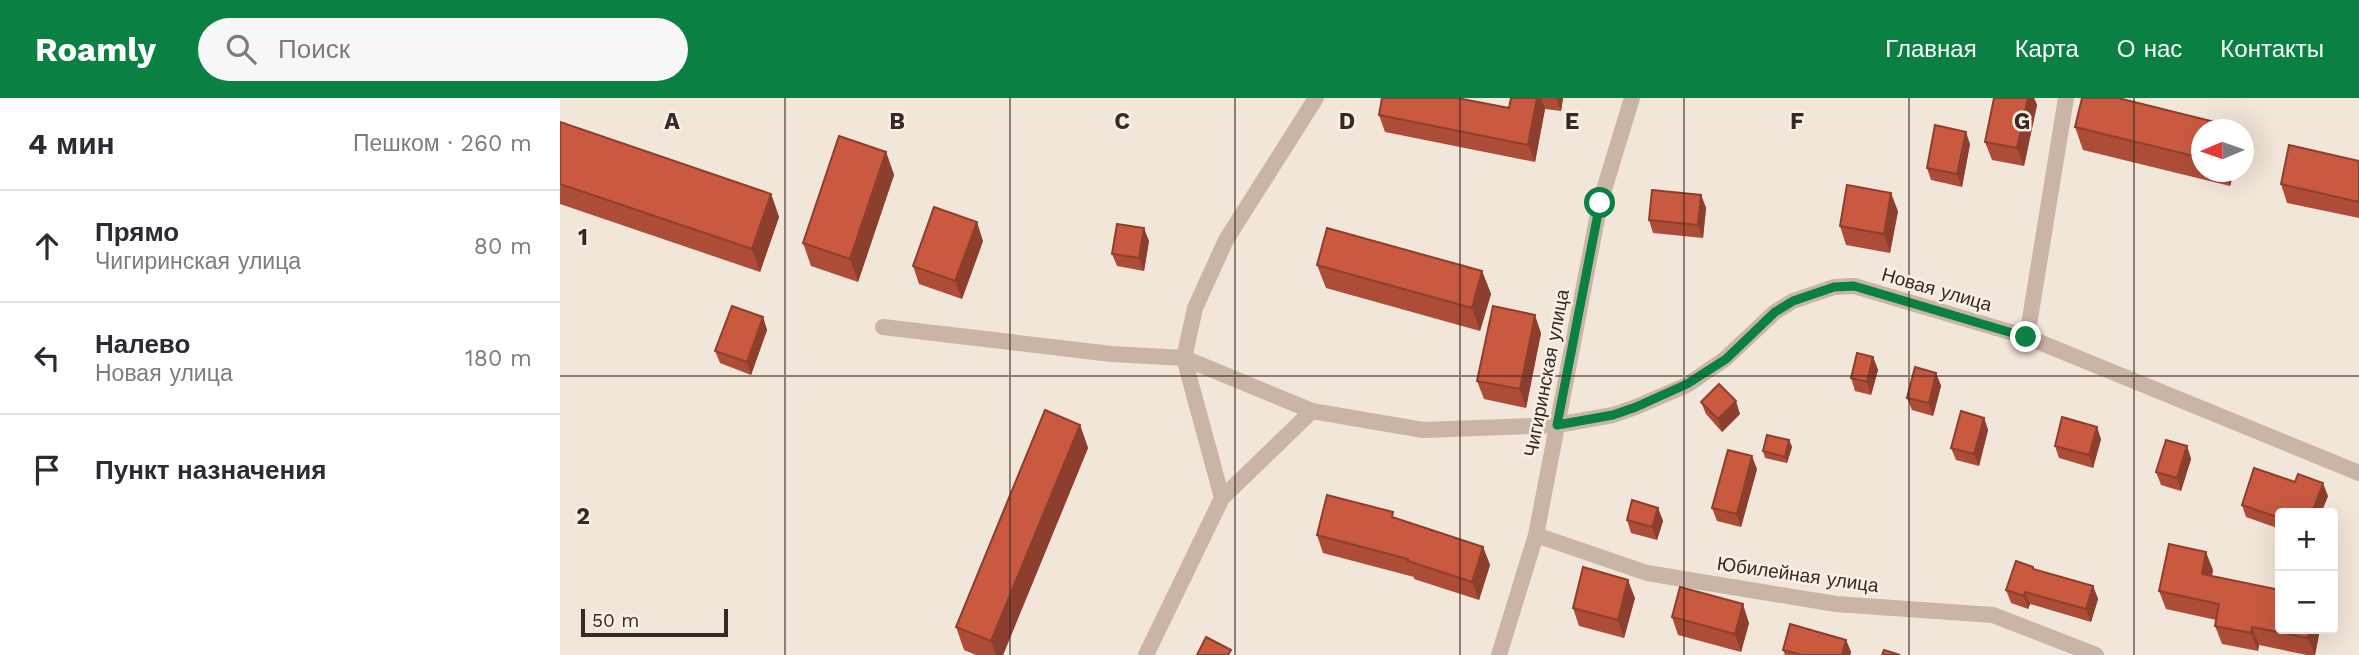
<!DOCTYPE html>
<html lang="ru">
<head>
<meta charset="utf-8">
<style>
	:root { --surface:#fff; --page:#f7f7f7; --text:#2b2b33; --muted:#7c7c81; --line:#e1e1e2; --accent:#0b8043 }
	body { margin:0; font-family:"Work Sans",sans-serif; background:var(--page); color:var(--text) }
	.controls { position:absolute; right:21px; bottom:21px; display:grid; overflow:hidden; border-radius:7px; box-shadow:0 7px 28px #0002 }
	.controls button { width:63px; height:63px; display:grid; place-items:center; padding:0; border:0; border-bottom:2px solid var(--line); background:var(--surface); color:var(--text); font:35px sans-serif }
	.compass { position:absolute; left:1631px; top:21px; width:63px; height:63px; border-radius:50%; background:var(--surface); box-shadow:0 7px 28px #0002; rotate:268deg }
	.scale { position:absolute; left:21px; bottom:18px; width:147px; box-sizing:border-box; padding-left:7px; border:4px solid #362a26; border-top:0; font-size:19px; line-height:24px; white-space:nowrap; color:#362a26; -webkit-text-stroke:5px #faefe5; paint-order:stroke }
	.stop { position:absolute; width:21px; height:21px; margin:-16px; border:5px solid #0b8043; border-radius:50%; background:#fff }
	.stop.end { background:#0b8043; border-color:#fff; box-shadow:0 2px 7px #0008 }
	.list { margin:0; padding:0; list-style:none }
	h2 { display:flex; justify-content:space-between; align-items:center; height:91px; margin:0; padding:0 28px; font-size:30px }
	h2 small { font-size:23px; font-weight:400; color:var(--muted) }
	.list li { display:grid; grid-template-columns:46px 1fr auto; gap:21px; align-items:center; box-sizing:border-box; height:112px; padding:0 28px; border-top:2px solid var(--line) }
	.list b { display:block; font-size:26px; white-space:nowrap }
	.list p { margin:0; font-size:23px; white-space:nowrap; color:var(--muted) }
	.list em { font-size:23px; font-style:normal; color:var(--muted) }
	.icon { flex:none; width:38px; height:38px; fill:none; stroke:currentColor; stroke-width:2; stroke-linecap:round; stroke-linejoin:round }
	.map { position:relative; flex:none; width:1799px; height:557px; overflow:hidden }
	header { display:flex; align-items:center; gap:42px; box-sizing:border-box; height:98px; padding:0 35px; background:var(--accent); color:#fff }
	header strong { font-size:33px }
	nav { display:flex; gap:38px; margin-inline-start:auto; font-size:24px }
	.search { width:490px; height:63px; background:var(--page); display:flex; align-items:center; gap:18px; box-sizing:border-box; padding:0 24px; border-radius:38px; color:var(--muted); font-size:26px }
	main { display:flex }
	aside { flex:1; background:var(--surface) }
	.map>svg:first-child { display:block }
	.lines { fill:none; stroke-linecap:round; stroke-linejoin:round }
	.street { stroke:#cab4a5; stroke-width:16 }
	.wall { fill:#ad4d37 }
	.shaded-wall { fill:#8d3f2d }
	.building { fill:#c95a40; stroke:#8d3f2d; stroke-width:2 }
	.route { stroke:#0b8043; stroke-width:9 }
	.grid { fill:none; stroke:#362a26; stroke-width:2; stroke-opacity:0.55 }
	.labels { text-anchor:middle; stroke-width:5; stroke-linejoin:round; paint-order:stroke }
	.street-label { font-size:19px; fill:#362a26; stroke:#faefe5 }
	.grid-label { font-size:23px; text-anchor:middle; font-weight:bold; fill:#362a26; stroke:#faefe5; stroke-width:5; stroke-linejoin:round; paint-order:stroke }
</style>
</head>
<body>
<header>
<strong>Roamly</strong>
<div class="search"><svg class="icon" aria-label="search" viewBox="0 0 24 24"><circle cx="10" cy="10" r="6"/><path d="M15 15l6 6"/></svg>Поиск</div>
<nav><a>Главная</a><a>Карта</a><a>О нас</a><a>Контакты</a></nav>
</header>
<main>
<aside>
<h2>4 мин<small>Пешком · 260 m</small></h2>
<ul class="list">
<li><svg class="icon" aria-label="ahead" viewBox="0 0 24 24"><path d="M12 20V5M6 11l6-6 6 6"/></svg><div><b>Прямо</b><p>Чигиринская улица</p></div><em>80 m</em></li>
<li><svg class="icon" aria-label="left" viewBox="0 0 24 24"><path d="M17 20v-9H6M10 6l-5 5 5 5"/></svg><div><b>Налево</b><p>Новая улица</p></div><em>180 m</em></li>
<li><svg class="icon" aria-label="arrive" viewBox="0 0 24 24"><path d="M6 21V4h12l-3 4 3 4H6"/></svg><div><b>Пункт назначения</b></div></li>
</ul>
</aside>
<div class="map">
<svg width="1799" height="557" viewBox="0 0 1799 557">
	<rect width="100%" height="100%" fill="#f2e5d9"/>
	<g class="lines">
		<path class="street" d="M323 229 552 256 624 260 752 313 863 332 997 327 1053 317 1076 309 1127 287 1165 261 1215 214 1233 203 1274 189 1294 188 1467 239 1799 375
			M1467 239 1506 0
			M662 400 752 313
			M976 437 1087 475 1276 506 1433 517 1536 557
			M586 557 662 400 624 260 635 210 666 142 756 0
			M939 557 976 437 1040 105 1072 0"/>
	</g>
	<path class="wall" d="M951 0H1003L1001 13 985 11 975 64 825 34 819 17 949 10Z
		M1434 0H1474L1477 7 1464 68 1432 62 1425 44Z
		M0 24 211 96 219 119 200 174 0 106Z
		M1671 28 1673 32H1642V74H1674L1670 88 1523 52 1515 29Z
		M1410 46 1402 89 1371 82 1367 70Z
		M326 54 334 77 298 184 251 168 243 145Z
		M1799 63V120L1727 105 1721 86Z
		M1141 97 1146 110 1143 140 1093 135 1089 122Z
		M1338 113 1330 155 1286 147 1280 128Z
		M423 143 402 201 359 186 353 168Z
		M589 143 584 173 557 168 552 156Z
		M757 167 922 173 931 196 920 233 766 190Z
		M203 219 207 232 191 277 160 265 155 253Z
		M981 235 966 310 924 301 917 283Z
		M1313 259 1318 272 1311 297 1295 293 1291 280Z
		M1376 275 1381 288 1373 318 1352 312 1347 300Z
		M1141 304 1180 316 1162 334 1146 316Z
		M1424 320 1428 332 1419 368 1396 362 1391 350Z
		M520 327 528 350 443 557H416L404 552 396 529Z
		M1541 341 1533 370 1499 360 1495 348Z
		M1229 342 1232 349 1227 365 1205 360 1203 353Z
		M1627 348 1631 361 1621 393 1601 387 1596 374Z
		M1197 371 1181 429 1157 423 1152 410Z
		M1768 398 1761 415H1720V431L1686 419 1682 407Z
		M1098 410 1103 423 1097 442 1071 435 1067 422Z
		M835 421 923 449 930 467 919 502 854 481V479L763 455 757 437Z
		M1473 469 1474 472 1533 488 1538 501 1531 524 1470 506 1468 511 1451 505 1446 492Z
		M1653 472 1652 478 1720 531H1760L1755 557H1747L1699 547 1698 553 1662 546 1655 528 1656 522 1606 511 1599 493Z
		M1075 500 1064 540 1019 528 1013 510Z
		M1112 519 1189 525 1181 554 1118 537Z
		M1286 542 1291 554 1290 557H1225L1223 552Z"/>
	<path class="shaded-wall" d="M977 0H981L985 11 975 64 968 47Z
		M996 0H1003L1001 13Z
		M1468 0H1474L1477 7 1464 68 1457 50Z
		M1406 34 1410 46 1402 89 1397 76Z
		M326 54 334 77 298 184 290 161Z
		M1665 74H1674L1670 88Z
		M1331 95 1338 113 1330 155 1324 136Z
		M211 96 219 119 200 174 192 151Z
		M1141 97 1146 110 1143 140 1138 127Z
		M417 124 423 143 402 201 395 183Z
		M584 130 589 143 584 173 579 160Z
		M922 173 931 196 920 233 912 210Z
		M975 217 981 235 966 310 960 291Z
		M203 219 207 232 191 277 187 264Z
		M1313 259 1318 272 1311 297 1307 284Z
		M1376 275 1381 288 1373 318 1369 305Z
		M1176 303 1180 316 1162 334 1158 321Z
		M1424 320 1428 332 1419 368 1414 356Z
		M520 327 528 350 443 557H436L431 543Z
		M1537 329 1541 341 1533 370 1529 357Z
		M1229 342 1232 349 1227 365 1225 359Z
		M1627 348 1631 361 1621 393 1617 380Z
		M1192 358 1197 371 1181 429 1177 416Z
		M1763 385 1768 398 1761 415H1752Z
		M1098 410 1103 423 1097 442 1092 429Z
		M923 449 930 467 919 502 912 484Z
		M1646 454 1653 472 1648 494 1642 476Z
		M1068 482 1075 500 1064 540 1058 522Z
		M1533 488 1538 501 1531 524 1526 511Z
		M1465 494 1470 506 1468 511 1464 498Z
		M1183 506 1189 525 1181 554 1175 536Z
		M1692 529 1699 547 1698 553 1691 535Z
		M1750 531H1760L1755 557 1748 540Z
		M1286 542 1291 554 1290 557H1282Z"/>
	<path class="building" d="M822 0H897L949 10 951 0H977L968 47 819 17Z
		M1434 0H1468L1457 50 1425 44Z
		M1522 0H1558L1671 28 1670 32H1642V60L1515 29Z
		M0 24 211 96 192 151 0 86Z
		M1375 27 1406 34 1397 76 1367 70Z
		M279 38 326 54 290 161 243 145Z
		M1729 47 1799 63V104L1721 86Z
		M1287 87 1331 95 1324 136 1280 128Z
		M1092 92 1141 97 1138 127 1089 122Z
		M374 109 417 124 395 183 353 168Z
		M557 126 584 130 579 160 552 156Z
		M767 130 922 173 912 210 757 167Z
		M172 208 203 219 187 264 155 253Z
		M933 208 975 217 960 291 917 283Z
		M1297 255 1313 259 1307 284 1291 280Z
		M1355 269 1376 275 1369 305 1347 300Z
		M1159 286 1176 303 1158 321 1141 304Z
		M485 312 520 327 431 543 396 529Z
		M1401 313 1424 320 1414 356 1391 350Z
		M1502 319 1537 329 1529 357 1495 348Z
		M1207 337 1229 342 1225 359 1203 353Z
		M1606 342 1627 348 1617 380 1596 374Z
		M1168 352 1192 358 1177 416 1152 410Z
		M1694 370 1735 384 1738 376 1763 385 1752 415H1720V420L1682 407Z
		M767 397 833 414 832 419 923 449 912 484 848 463V461L757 437Z
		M1072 402 1098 410 1092 429 1067 422Z
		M1609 446 1646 454 1642 476 1720 492V531H1750L1748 540 1692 529 1691 535 1655 528 1659 506 1599 493Z
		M1456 463 1473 469V471L1533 488 1526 511 1465 494 1464 498 1446 492Z
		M1023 469 1068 482 1058 522 1013 510Z
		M1120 489 1183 506 1175 536 1112 519Z
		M1230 526 1286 542 1282 557H1242L1223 552Z
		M646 539 671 552 668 557H637Z
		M1324 552 1340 557H1322Z"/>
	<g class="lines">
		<path class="route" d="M1040 105 997 327 1053 317 1076 309 1127 286 1166 261 1215 214 1233 203 1274 189 1294 188 1466 239"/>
	</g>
	<path class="grid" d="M225 0V557M450 0V557M675 0V557M900 0V557M1124 0V557M1349 0V557M1574 0V557M0 278H1799"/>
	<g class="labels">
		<g class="street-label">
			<text transform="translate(1377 191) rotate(16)" y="7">Новая улица</text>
			<text transform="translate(986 275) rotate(-79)" y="7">Чигиринская улица</text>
			<text transform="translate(1238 476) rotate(8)" y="7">Юбилейная улица</text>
		</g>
	</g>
	<g class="grid-label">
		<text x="112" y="31">A</text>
		<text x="337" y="31">B</text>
		<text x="562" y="31">C</text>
		<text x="787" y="31">D</text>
		<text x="1012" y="31">E</text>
		<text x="1237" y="31">F</text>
		<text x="1462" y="31">G</text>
		<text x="23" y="147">1</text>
		<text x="23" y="426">2</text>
	</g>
</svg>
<div class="controls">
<button>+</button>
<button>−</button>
</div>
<svg class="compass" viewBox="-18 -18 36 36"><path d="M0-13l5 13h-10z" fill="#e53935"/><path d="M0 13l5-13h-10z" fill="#7c7c81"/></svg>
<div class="scale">50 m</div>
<div class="stop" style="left:1040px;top:105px"></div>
<div class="stop end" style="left:1466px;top:239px"></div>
</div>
</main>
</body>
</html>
